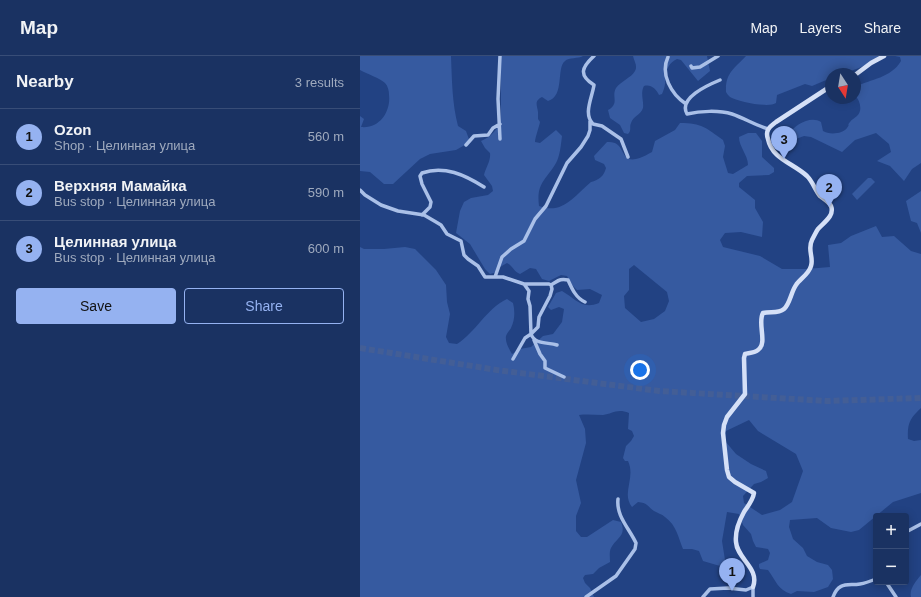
<!DOCTYPE html>
<html lang="en">
<head>
<meta charset="utf-8">
<style>
	:root { --surface:#1a3262; --page:#233a68; --text:#f1f3f6; --muted:#9faabe; --line:#384d77; --accent:#95b2f1 }
	body { margin:0; font-family:Arial,sans-serif; background:var(--page); color:var(--text) }
	.controls { position:absolute; right:12px; bottom:12px; display:grid; overflow:hidden; border-radius:4px; box-shadow:0 2px 10px #0003 }
	.controls button { width:36px; height:36px; display:grid; place-items:center; padding:0; border:0; border-bottom:1px solid var(--line); background:var(--surface); color:var(--text); font:20px sans-serif }
	.compass { position:absolute; left:465px; top:12px; width:36px; height:36px; border-radius:50%; background:var(--surface); box-shadow:0 2px 10px #0003; rotate:168deg }
	.you { position:absolute; left:280px; top:314px; width:14px; height:14px; margin:-10px; border:3px solid #fff; border-radius:50%; background:#1a73e8; box-shadow:0 0 0 6px #1a73e833 }
	.badge { display:grid; place-items:center; width:26px; height:26px; border-radius:50%; background:var(--accent); color:#111; font-size:13px; font-weight:700 }
	.pin { position:absolute; translate:-50% -33px; filter:drop-shadow(0 1px 2px #0008) }
	.pin::after { content:''; position:absolute; top:21px; width:14px; height:12px; background:inherit; clip-path:polygon(0 0,100% 0,50% 100%) }
	.list { margin:0; padding:0; list-style:none }
	h2 { display:flex; justify-content:space-between; align-items:center; height:52px; margin:0; padding:0 16px; font-size:17px }
	h2 small { font-size:13px; font-weight:400; color:var(--muted) }
	.list li { display:grid; grid-template-columns:26px 1fr auto; gap:12px; align-items:center; box-sizing:border-box; height:56px; padding:0 16px; border-top:1px solid var(--line) }
	.list b { display:block; font-size:15px; white-space:nowrap }
	.list p { margin:0; font-size:13px; white-space:nowrap; color:var(--muted) }
	.list em { font-size:13px; font-style:normal; color:var(--muted) }
	.actions { display:flex; gap:8px; padding:12px 16px }
	.actions a { flex:1; padding:9px 0; border:1px solid var(--accent); border-radius:4px; text-align:center; font-size:14px; color:var(--accent) }
	.actions .main { background:var(--accent); color:#111 }
	.map { position:relative; flex:none; width:561px; height:541px; overflow:hidden }
	header { display:flex; align-items:center; gap:24px; box-sizing:border-box; height:56px; padding:0 20px; background:var(--surface); border-bottom:1px solid var(--line) }
	header strong { font-size:19px }
	nav { display:flex; gap:22px; margin-inline-start:auto; font-size:14px }
	main { display:flex }
	aside { flex:1; background:var(--surface) }
	.map>svg:first-child { display:block }
	.green { fill:#365aa0; fill-rule:evenodd }
	.lines { fill:none; stroke-linecap:round; stroke-linejoin:round }
	.highway-tunnel { stroke:#435e96; stroke-width:6; stroke-dasharray:6 3; stroke-linecap:butt }
	.street { stroke:#aac0e8; stroke-width:3.5 }
	.secondary { stroke:#d5e0f7; stroke-width:4.5 }
</style>
</head>
<body>
<header>
<strong>Map</strong>
<nav><a>Map</a><a>Layers</a><a>Share</a></nav>
</header>
<main>
<aside>
<h2>Nearby<small>3 results</small></h2>
<ul class="list">
<li><span class="badge">1</span><div><b>Ozon</b><p>Shop · Целинная улица</p></div><em>560 m</em></li>
<li><span class="badge">2</span><div><b>Верхняя Мамайка</b><p>Bus stop · Целинная улица</p></div><em>590 m</em></li>
<li><span class="badge">3</span><div><b>Целинная улица</b><p>Bus stop · Целинная улица</p></div><em>600 m</em></li>
</ul>
<div class="actions"><a class="main">Save</a><a>Share</a></div>
</aside>
<div class="map">
<svg width="561" height="541" viewBox="0 0 561 541">
	<rect width="100%" height="100%" fill="#224283"/>
	<path class="green" d="M0 0H91C92 24 92 47 98 70L106 75 110 86 96 94 70 98 60 103 33 128H24L10 116 0 115V60L4 63 1 71C20 73 31 55 29 39 29 35 28 30 25 27 20 22 7 18 0 14Z
		M141 0H223C218 3 209 1 205 5 196 12 205 40 188 45L182 41C174 45 177 49 178 56 178 59 178 61 178 63L180 66C179 71 175 82 175 86L180 87 196 74 202 80C201 88 200 100 196 107 186 124 176 127 179 150 203 159 214 140 231 126 239 124 244 120 246 112L244 108 235 104 234 100 247 86C271 84 254 118 292 96L295 85 315 74 320 67C342 67 346 72 363 84L365 90 363 101 368 117 373 118 388 109C388 99 379 91 379 81L388 77H396L402 85V101L414 112V116L409 119 387 120 379 127V131L395 144V152L403 166 402 181 381 176 365 177 360 184 363 191 400 200 422 213H446L470 211 468 189 481 187 491 180 516 170 522 181 534 180 551 195 561 198V352C550 362 547 368 548 383L554 385 561 384V437L533 446 499 474 491 476 471 472 457 462 430 464 429 471 433 483 443 492 447 500 457 506 468 509 472 514 473 523 468 531 454 536 437 535 431 538C418 534 416 525 408 514L400 513 399 511V508L408 504 410 497 408 493 396 491 393 485 391 478 383 469 379 458 367 456 362 485 365 504 360 510 343 505 339 495 332 493H323C318 481 317 470 305 461 302 458 297 457 294 455 287 450 288 447 278 446L272 451C261 437 276 422 268 405H265L263 402 266 390 271 385 274 380 272 375 268 373 269 357C257 352 252 358 243 359 235 359 227 358 219 359L225 373 226 387 216 424 221 447 216 460V475L221 481H227L253 464 261 466C267 480 256 482 251 492 249 496 250 502 250 506L239 512 233 518 225 519 223 522 225 527 230 532 234 541H0V191L4 193H24L45 191 55 193 76 214 86 229 87 246 90 258 86 281 89 287 97 288C116 276 126 253 147 243L153 247C155 255 155 264 151 272 150 274 147 277 146 280 145 286 149 293 152 298L160 293 171 291 183 280 193 278 202 266 204 253 199 251 191 254 188 251 196 237 202 235C216 243 222 254 239 247L242 239 230 233 217 234 212 229 207 220 201 219 189 225 182 223 176 213 170 212 160 218C154 216 153 210 147 207L140 211 137 216 130 218 125 213 110 188 96 177 100 155 104 146 111 142 128 139 133 135 132 130 124 119C126 111 131 105 130 97L125 92 121 85C131 81 137 74 141 64ZM274 209 307 236 309 245 305 255 294 263 281 266 265 252 264 240 269 234V213ZM389 364 398 375 436 398 443 415 432 446 420 454 402 459 384 447 383 440 394 428 401 426 408 422 406 415 391 408 376 398 365 385 366 375Z
		M273 0H347L350 15 338 25 321 4 317 3C301 11 309 25 302 38L299 39C296 33 291 28 284 30 280 37 284 45 283 52 281 59 273 60 271 67 269 71 272 74 268 78L264 77 260 69 250 62 248 54C260 47 251 41 256 32 261 25 271 22 275 15 278 10 274 5 273 0Z
		M386 0H523C506 9 490 18 471 18V22L452 30 445 28 417 39 416 47C409 52 378 46 370 41 369 40 367 38 366 36 365 17 374 13 386 0Z
		M535 0H561V107L552 113 544 125 530 110 517 105 531 96 529 88 516 77 495 84 482 96 451 81 444 80 436 83H432L429 78C434 69 451 59 461 66L463 75C469 79 483 78 487 72 491 66 486 71 490 66 492 63 495 62 497 60 503 54 500 45 495 39V31C511 23 531 22 541 5L540 1Z
		M508 122H511L515 126 497 144 492 138Z
		M561 135V177L557 167 551 165 546 145Z
		M561 519V541H551C549 533 556 525 561 519Z"/>
	<g class="lines">
		<path class="highway-tunnel" d="M0 292 137 314 299 335 467 345 561 342"/>
		<path class="street" d="M140 0 138 43 140 83
			M234 0C222 11 218 19 234 29 232 42 223 58 233 68L242 70 261 83 268 101
			M308 1C300 18 311 38 326 48
			M331 10 332 12 340 11 358 0
			M360 24C348 29 318 42 327 58 340 55 359 54 372 58 384 62 395 69 408 73
			M106 89 114 80 128 79 133 72 140 68
			M0 134 5 139 21 149 38 155 64 159 76 166 81 169 87 178 101 185 104 199 108 203 118 210 125 221H143L164 228H189L191 229
			M62 159 70 151 71 146 62 128 60 120 62 117C84 109 105 119 124 131
			M135 221 142 201 151 193 164 185 175 163 186 150 207 107 221 91 228 80 230 74V65
			M191 229 192 233 190 240 179 261 178 271 171 278C175 289 188 286 197 289
			M191 229C198 225 200 222 208 224 212 233 216 242 225 246
			M174 284 180 298 185 305V312L204 321
			M153 303 165 282 171 278 170 250 168 243 169 235 164 228
			M546 476 561 468
			M526 526 536 541
			M226 541 256 520 275 493 276 487C269 472 256 460 258 443
			M343 541 350 533 368 532 386 534 393 531V541
			M473 541C479 525 488 530 500 528 506 527 511 525 516 523"/>
		<path class="secondary" d="M495 19 511 7 524 0
			M393 531C400 512 377 503 376 486 375 476 379 465 384 456 388 450 393 444 394 437L375 426 369 421 367 414 363 377 364 369 367 361 385 338 384 302 385 298C389 297 394 297 398 294 408 287 397 267 403 257 410 255 418 258 424 253 430 248 431 236 436 229 440 223 449 218 451 210 454 201 447 194 452 184 454 180 456 176 458 173 463 167 475 160 471 150 469 146 464 143 460 140 455 134 453 126 447 120 433 107 412 103 408 83 405 75 409 71 416 66L471 30"/>
	</g>
</svg>
<div class="controls">
<button>+</button>
<button>−</button>
</div>
<svg class="compass" viewBox="-18 -18 36 36"><path d="M0-13l5 13h-10z" fill="#e53935"/><path d="M0 13l5-13h-10z" fill="#9faabe"/></svg>
<div class="you"></div>
<div class="pin badge" style="left:372px;top:535px">1</div>
<div class="pin badge" style="left:469px;top:151px">2</div>
<div class="pin badge" style="left:424px;top:103px">3</div>
</div>
</main>
</body>
</html>
